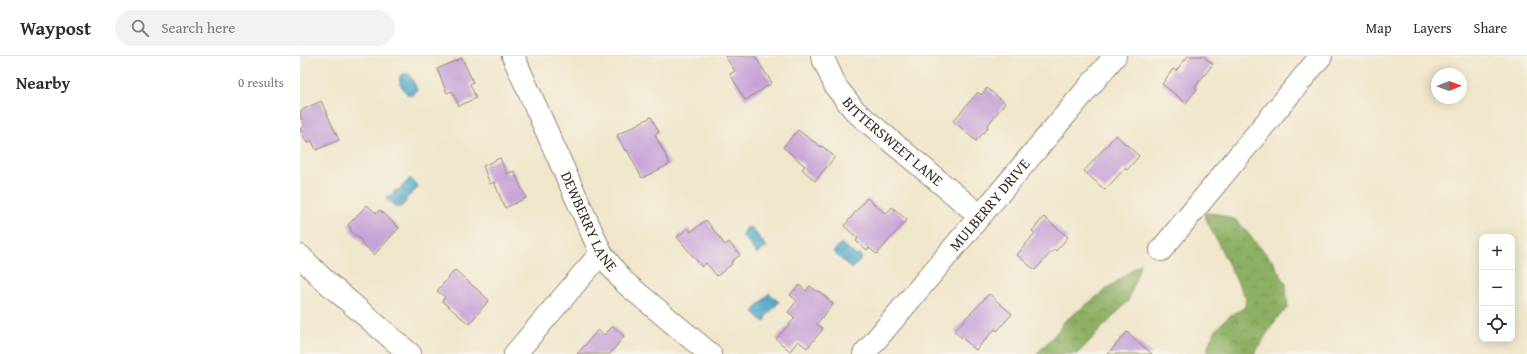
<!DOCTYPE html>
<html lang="en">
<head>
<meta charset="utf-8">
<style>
	:root { --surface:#fff; --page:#f2f2f3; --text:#2b2b33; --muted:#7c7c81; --line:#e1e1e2 }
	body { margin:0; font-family:"Gentium Book Plus",serif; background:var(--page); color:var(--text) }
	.controls { position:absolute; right:12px; bottom:12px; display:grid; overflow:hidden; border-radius:8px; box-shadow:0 2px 10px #0003 }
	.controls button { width:36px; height:36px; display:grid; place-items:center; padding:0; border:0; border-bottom:1px solid var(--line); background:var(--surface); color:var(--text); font:20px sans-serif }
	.compass { position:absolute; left:1131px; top:12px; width:36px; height:36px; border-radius:50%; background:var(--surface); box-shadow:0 2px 10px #0003; rotate:89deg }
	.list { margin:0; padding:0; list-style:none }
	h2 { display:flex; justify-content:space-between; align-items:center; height:52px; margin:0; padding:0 16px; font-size:17px }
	h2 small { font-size:13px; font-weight:400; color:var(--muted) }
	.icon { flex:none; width:22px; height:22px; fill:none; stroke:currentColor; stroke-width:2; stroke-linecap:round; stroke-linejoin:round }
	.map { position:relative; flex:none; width:1227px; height:298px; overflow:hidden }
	header { display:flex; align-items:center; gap:24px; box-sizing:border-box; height:56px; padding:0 20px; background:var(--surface); border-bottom:1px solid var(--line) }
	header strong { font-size:19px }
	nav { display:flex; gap:22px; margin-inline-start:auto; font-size:14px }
	.search { width:280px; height:36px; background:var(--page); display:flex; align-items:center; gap:10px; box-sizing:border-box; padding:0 14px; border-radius:22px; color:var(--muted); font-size:15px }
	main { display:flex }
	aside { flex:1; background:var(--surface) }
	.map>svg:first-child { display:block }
	.forest { fill:url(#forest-crowns); stroke:#646d42 }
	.water { fill:url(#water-waves); stroke:#426873 }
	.building { fill:#c6a3d7 }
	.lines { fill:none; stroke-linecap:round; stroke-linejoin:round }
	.minor-casing { stroke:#968874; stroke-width:24 }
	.minor { stroke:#fff; stroke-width:22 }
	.labels { text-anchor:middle; stroke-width:3.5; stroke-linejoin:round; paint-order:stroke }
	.street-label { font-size:15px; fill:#3b2a1e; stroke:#f7f3e8 }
</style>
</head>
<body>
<header>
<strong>Waypost</strong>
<div class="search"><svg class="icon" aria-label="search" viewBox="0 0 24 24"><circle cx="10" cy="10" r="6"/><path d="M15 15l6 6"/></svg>Search here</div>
<nav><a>Map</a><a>Layers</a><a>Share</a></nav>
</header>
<main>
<aside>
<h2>Nearby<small>0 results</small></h2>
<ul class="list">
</ul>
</aside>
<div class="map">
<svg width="1227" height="298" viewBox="0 0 1227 298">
	<defs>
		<pattern id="forest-crowns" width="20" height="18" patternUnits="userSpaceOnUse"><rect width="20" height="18" fill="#8eb065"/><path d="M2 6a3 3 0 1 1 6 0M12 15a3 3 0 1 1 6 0" fill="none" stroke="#758f53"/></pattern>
		<pattern id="water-waves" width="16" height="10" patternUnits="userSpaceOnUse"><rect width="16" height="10" fill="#49a7c8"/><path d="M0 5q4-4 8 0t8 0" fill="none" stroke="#3e88a2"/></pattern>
	</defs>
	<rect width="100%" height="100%" fill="#f7f3e8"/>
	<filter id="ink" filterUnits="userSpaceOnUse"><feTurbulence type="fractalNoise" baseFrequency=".025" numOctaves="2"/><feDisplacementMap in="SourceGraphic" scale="8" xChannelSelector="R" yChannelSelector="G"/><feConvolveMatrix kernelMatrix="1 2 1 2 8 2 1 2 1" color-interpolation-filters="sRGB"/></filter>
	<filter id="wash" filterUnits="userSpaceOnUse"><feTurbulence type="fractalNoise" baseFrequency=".012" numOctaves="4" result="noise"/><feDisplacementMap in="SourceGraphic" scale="16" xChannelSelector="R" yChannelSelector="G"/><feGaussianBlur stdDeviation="0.9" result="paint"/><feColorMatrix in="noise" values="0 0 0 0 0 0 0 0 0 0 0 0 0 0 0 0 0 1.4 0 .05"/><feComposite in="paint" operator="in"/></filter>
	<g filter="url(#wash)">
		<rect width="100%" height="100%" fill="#f0e6cb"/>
		<path class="forest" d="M907 157 918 158 936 164 973 206 986 228 988 252 977 262 954 298H908C906 287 917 271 925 264 931 259 938 255 945 251L946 243 904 159Z
			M841 207 828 245 777 298H737L758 275 762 269 761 268Z"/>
		<path class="water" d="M105 17 109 18C112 23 116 29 117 35L113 39H108C104 35 98 26 100 20Z
			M110 122 119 131 106 143V146L101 151H95L90 145H87V140H90L95 134H98Z
			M448 171 449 172 451 171 467 191 457 198 442 179 444 176 443 175Z
			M541 187 557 200 559 198 562 202 552 213 533 196Z
			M469 237 479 246 466 261 467 262 464 266 453 256Z"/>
		<g id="blocks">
			<path class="building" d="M425 0H455L472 27 445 44 430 18 435 15Z
				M888 0H903L913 8 895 31 897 33 886 47 862 28 873 13 876 15Z
				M162 2 173 26 170 28 176 42 159 50 152 35 147 37 137 13Z
				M687 32 705 47 687 70 688 72 676 85 653 65 678 36 681 39Z
				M21 45 39 84 16 94 12 85 7 87 0 73 5 70 0 59V55Z
				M351 61 359 76 355 79 370 108 342 122 327 94 325 95 317 79Z
				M498 74 521 91 522 90 535 101 515 125 502 113 505 110 483 91Z
				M816 79 839 100 827 114 825 112 805 134 784 115Z
				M200 102 207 118 214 115 226 142 205 152 194 126 190 128 183 110Z
				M567 142 586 158 592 151 607 164 577 198 569 192 567 194 556 185 558 182 544 170Z
				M67 149 76 157 80 154 99 172 74 199 61 186 62 185 50 174 51 172 48 169Z
				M744 161 768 181 756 195 754 193 735 214 717 199 735 177 732 175Z
				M406 164 425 189 429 186 440 199 431 206 432 208 417 220 406 207 402 211 377 181 388 172 391 176Z
				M155 214 189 244 169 268 142 245 145 241 137 235Z
				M499 229 506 235 510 230 518 236 519 235 533 248 517 268 523 273 507 292 498 285 490 295 476 283 495 262 488 256 497 245 490 239Z
				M689 238 712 258 697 275 695 273 676 294 654 275Z
				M313 270 324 280 310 298H277L298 274 304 279Z
				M827 276 852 298H808Z"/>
		</g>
	</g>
	<g filter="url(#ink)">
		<use href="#blocks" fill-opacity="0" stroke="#968874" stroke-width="1"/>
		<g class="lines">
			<g class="minor-casing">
				<g id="minor">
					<path id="s1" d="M213 0 301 197 323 225 410 298"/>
					<path id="s2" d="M522 0 536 31 555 55 679 159"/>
					<path d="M861 194 1021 0"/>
					<path d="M0 200 23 223 110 298"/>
					<path d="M215 298 301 197"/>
					<path id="s3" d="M564 298 815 0"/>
				</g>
			</g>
			<use href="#minor" class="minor"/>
		</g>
	</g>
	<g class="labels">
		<g class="street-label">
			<text dy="5" stroke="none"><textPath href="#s2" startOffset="113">BITTERSWEET LANE</textPath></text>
			<text dy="5" stroke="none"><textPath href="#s3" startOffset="195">MULBERRY DRIVE</textPath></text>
			<text dy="5" stroke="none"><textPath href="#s1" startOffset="182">DEWBERRY LANE</textPath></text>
		</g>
	</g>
</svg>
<div class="controls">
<button>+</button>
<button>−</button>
<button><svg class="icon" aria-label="locate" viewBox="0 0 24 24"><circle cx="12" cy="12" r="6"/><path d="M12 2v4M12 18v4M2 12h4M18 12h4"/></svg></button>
</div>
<svg class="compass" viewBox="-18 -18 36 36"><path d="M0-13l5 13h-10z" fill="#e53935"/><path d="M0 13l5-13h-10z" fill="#7c7c81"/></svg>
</div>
</main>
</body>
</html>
